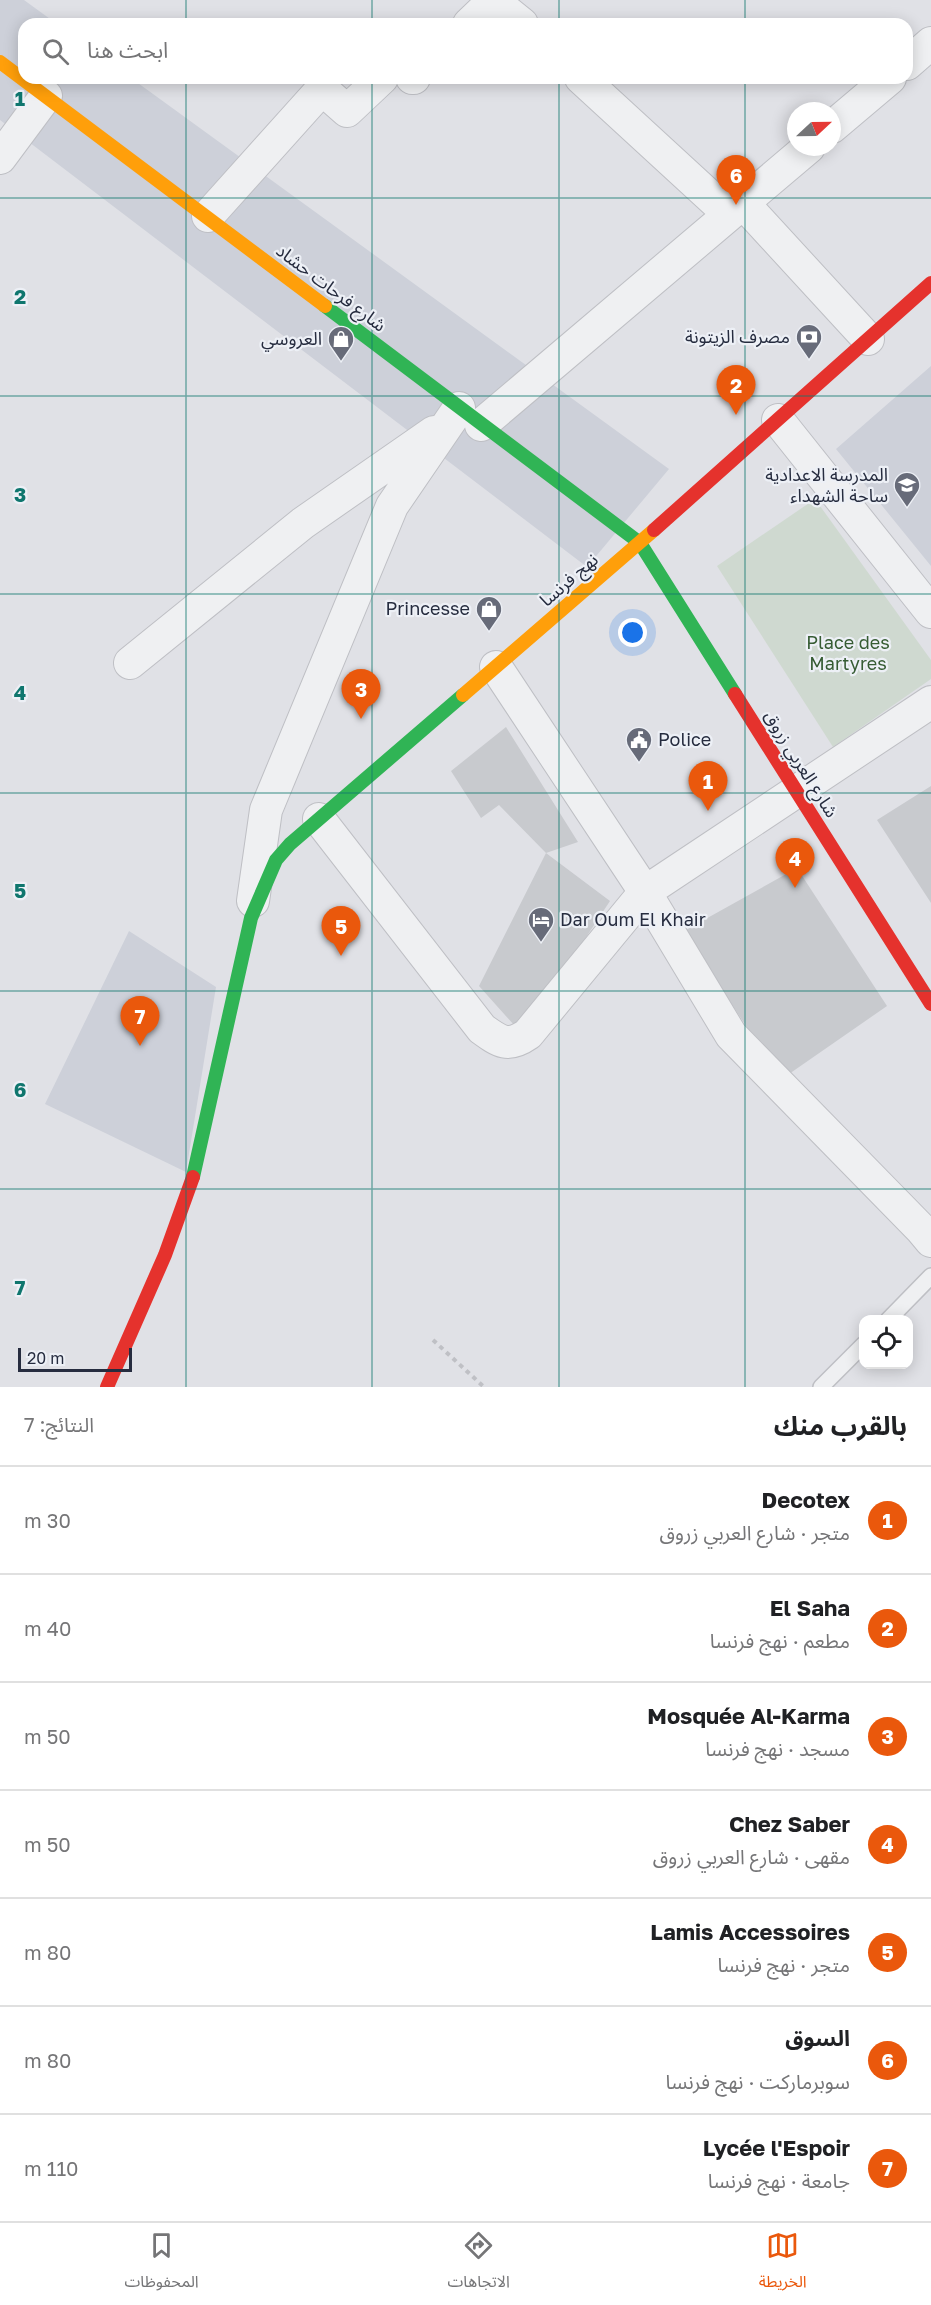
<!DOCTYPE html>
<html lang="ar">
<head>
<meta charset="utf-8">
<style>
	:root { --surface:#fff; --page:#f2f2f2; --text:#202124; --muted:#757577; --line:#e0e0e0; --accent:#ea580c }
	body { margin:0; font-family:"Golos Text","Noto Sans Arabic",sans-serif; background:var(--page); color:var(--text); direction:rtl }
	.controls { position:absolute; right:18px; bottom:18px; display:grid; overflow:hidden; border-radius:12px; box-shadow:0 3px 15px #0003 }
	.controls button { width:54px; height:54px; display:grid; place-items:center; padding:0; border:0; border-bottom:2px solid var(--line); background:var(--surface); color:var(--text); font:30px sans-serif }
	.compass { position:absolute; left:787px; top:102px; width:54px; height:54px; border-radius:50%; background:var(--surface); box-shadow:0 3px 15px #0003; rotate:68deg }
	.scale { position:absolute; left:18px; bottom:15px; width:114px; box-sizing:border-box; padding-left:6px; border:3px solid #262c3f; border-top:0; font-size:16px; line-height:21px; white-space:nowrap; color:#262c3f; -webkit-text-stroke:4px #edf0f6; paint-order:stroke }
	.you { position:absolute; left:633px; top:633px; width:21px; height:21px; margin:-15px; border:4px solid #fff; border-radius:50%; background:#1a73e8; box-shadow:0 0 0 9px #1a73e833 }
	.badge { display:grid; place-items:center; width:39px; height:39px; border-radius:50%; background:var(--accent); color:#fff; font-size:20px; font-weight:700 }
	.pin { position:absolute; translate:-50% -50px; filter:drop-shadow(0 2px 3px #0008) }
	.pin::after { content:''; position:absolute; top:32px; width:21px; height:18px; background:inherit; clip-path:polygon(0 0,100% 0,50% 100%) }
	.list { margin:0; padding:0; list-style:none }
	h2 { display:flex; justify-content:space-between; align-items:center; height:78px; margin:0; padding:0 24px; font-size:26px }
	h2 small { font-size:20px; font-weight:400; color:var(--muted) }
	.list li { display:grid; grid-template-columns:39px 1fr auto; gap:18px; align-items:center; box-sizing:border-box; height:108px; padding:0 24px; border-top:2px solid var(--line) }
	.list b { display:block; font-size:22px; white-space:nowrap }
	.list p { margin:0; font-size:20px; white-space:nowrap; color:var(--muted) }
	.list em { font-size:20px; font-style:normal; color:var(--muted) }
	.icon { flex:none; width:33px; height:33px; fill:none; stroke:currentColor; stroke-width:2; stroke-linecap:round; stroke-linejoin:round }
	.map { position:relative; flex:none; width:931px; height:1387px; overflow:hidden; direction:ltr }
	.search { position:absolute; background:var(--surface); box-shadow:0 3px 15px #0003; left:18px; right:18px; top:18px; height:66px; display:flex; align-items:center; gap:15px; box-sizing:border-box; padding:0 21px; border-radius:18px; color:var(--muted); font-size:22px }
	.sheet { height:834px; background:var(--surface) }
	nav { display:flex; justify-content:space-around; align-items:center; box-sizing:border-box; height:84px; border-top:2px solid var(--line); background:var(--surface); font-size:16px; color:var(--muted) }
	nav a { display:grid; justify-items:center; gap:3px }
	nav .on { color:var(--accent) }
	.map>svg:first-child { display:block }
	.built { fill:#cdd0d9 }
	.green { fill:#cfd9d0 }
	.building { fill:#c8cace }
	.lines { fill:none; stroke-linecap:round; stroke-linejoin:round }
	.lane-casing { stroke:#bebfc4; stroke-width:18 }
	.street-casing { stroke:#bebfc4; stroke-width:34 }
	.path { stroke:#bfc0c5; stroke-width:4; stroke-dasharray:4.5 4.5; stroke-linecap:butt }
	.lane { stroke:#eff0f2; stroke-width:15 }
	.street { stroke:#eff0f2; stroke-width:32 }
	.fast { stroke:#30b455; stroke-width:14 }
	.slow { stroke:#ff9f0a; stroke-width:14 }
	.jam { stroke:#e5322d; stroke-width:14 }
	.grid { fill:none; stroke:#0f766e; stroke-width:1.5; stroke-opacity:0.55 }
	.labels { text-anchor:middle; stroke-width:4.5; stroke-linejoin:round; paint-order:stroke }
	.street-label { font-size:18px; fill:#262c3f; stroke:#edf0f6 }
	.poi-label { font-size:18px; fill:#262c3f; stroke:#edf0f6; text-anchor:end }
	.park-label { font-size:18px; fill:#365c33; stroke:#edf0f6 }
	.grid-label { font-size:20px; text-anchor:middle; font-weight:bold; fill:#0f766e; stroke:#edf0f6; stroke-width:4.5; stroke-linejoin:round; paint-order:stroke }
</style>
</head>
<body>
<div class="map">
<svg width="931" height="1387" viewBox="0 0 931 1387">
	<rect width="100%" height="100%" fill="#e0e1e6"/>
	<path class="built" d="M0 0H24L57 24H24V78H131L669 469 587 567 0 120Z
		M931 366V566L836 449Z
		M129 931 216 987 186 1172 45 1104Z"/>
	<path class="green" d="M815 499 931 660V679L833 747 717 566Z"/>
	<path class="building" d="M506 727 578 842 546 853 610 901 522 1034 479 986 546 853 499 805 481 818 451 771Z
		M931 786V903L877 820Z
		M797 868 887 1006 789 1074 750 1032 684 931Z"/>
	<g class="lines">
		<g class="lane-casing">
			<path id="lane" d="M888 1320 931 1276
				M821 1387 864 1344"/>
		</g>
		<g class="street-casing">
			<path id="street" d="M469 24 491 3 495 2 522 24
				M907 64 931 43
				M412 78H414
				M581 78 729 214
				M832 127 890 78
				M0 158 46 96
				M743 203 868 339
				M208 216 322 89 347 111 382 78
				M778 420 931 612
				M481 425 809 147
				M130 663 303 523 434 432
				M496 667 645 892 731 1035 921 1229 931 1241
				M319 819 482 1029C500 1042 508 1048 528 1034L645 892 931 702
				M253 901 266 810 392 506 459 408"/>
		</g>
		<path class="path" d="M433 1340 484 1387"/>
		<use href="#lane" class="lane"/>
		<use href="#street" class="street"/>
		<path class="fast" d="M325 306 640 543 735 694
			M193 1177 251 918 276 860 290 844 463 695"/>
		<path class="slow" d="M0 62 325 306
			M463 695 654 530"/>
		<path class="jam" d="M654 530 931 283
			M735 694 931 1004
			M107 1387 165 1255 193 1177"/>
	</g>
	<path class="grid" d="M186 0V24M372 0V24M559 0V24M745 0V24M186 78V1387M372 78V1387M559 78V1387M745 78V1387M0 198H931M0 396H931M0 594H931M0 793H931M0 991H931M0 1189H931"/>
	<defs>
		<g id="bank-pin" transform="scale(1.35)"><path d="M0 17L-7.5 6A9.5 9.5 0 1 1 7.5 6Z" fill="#676b79" stroke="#edf0f6"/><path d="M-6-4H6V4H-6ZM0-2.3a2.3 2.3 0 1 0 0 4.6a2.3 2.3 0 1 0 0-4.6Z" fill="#fff"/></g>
		<g id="shop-pin" transform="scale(1.35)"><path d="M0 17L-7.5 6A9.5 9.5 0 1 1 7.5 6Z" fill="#676b79" stroke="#edf0f6"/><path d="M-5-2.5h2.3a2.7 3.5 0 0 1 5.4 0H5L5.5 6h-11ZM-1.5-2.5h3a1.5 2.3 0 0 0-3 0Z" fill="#fff"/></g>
		<g id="university-pin" transform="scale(1.35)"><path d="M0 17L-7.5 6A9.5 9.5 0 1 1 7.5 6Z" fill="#676b79" stroke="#edf0f6"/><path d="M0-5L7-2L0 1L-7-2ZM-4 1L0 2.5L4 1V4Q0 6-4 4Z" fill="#fff"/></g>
		<g id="civic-pin" transform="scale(1.35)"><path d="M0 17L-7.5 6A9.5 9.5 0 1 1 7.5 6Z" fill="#676b79" stroke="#edf0f6"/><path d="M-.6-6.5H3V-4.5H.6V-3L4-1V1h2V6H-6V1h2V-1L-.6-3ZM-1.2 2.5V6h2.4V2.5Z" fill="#fff"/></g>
		<g id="hotel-pin" transform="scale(1.35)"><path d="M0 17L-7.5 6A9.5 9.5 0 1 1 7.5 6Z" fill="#676b79" stroke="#edf0f6"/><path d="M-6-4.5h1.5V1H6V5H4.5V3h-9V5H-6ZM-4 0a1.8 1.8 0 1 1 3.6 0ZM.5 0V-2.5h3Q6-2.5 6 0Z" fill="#fff"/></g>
	</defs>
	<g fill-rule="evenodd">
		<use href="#bank-pin" x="809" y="337"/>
		<use href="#shop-pin" x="341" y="339"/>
		<use href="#university-pin" x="907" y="485"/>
		<use href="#shop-pin" x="489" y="609"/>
		<use href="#civic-pin" x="639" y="740"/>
		<use href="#hotel-pin" x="541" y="920"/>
	</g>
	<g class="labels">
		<g class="street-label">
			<text transform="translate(331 288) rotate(37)" y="6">شارع فرحات حشاد</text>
			<text transform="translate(569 580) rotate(-41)" y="6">نهج فرنسا</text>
			<text transform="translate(801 764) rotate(58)" y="6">شارع العربي زروق</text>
		</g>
		<g class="poi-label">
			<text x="790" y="343">مصرف الزيتونة</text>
			<text x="322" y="345">العروسي</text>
			<text x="888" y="481">المدرسة الاعدادية<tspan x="888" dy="21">ساحة الشهداء</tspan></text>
			<text x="470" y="615">Princesse</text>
			<text x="658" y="746" text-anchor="start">Police</text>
			<text x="560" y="926" text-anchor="start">Dar Oum El Khair</text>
		</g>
		<g class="park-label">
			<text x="848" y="649">Place des<tspan x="848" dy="21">Martyres</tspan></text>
		</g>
	</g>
	<g class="grid-label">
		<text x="20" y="106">1</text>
		<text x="20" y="304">2</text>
		<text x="20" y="502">3</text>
		<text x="20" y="700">4</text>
		<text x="20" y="898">5</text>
		<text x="20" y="1097">6</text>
		<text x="20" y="1295">7</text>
	</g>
</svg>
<div class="controls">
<button><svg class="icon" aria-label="locate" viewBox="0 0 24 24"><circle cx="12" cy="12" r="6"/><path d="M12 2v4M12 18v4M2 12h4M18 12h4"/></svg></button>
</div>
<svg class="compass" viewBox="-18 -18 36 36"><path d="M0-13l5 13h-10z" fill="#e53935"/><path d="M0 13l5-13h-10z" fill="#757577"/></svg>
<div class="scale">20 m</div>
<div class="you"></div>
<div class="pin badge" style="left:708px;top:811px">1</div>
<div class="pin badge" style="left:736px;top:415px">2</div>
<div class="pin badge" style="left:361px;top:719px">3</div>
<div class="pin badge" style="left:795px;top:888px">4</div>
<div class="pin badge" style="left:341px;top:956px">5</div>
<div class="pin badge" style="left:736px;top:205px">6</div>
<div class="pin badge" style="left:140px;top:1046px">7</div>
<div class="search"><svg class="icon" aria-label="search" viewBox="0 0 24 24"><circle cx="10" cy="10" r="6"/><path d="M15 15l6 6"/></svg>ابحث هنا</div>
</div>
<section class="sheet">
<h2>بالقرب منك<small>النتائج: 7</small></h2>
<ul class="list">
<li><span class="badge">1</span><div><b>Decotex</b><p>متجر · شارع العربي زروق</p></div><em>30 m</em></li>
<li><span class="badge">2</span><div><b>El Saha</b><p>مطعم · نهج فرنسا</p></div><em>40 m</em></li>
<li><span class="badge">3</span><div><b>Mosquée Al-Karma</b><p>مسجد · نهج فرنسا</p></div><em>50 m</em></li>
<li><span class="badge">4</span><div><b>Chez Saber</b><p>مقهى · شارع العربي زروق</p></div><em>50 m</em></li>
<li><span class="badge">5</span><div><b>Lamis Accessoires</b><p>متجر · نهج فرنسا</p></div><em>80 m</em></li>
<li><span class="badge">6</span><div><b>السوق</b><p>سوبرماركت · نهج فرنسا</p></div><em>80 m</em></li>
<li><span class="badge">7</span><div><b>Lycée l'Espoir</b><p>جامعة · نهج فرنسا</p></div><em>110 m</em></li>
</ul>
</section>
<nav>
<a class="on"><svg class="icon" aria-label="map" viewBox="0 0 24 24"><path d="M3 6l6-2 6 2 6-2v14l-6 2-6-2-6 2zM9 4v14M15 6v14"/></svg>الخريطة</a>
<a><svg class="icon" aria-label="directions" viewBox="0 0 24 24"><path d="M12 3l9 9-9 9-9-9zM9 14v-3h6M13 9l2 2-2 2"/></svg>الاتجاهات</a>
<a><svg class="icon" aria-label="saved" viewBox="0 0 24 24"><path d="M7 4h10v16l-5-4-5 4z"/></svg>المحفوظات</a>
</nav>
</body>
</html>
